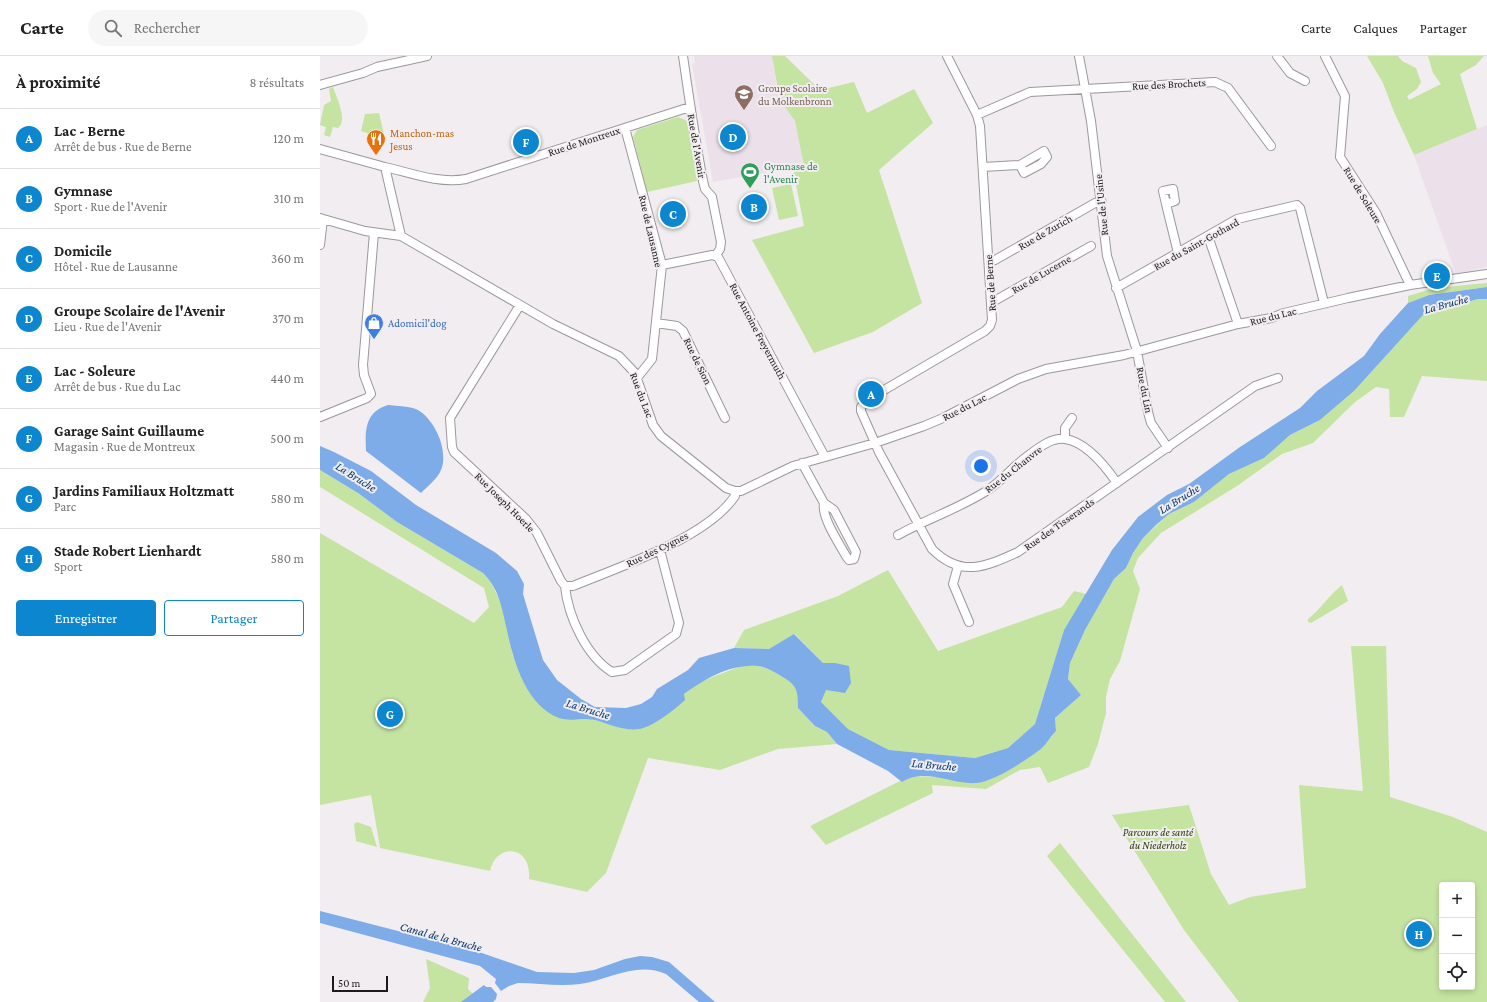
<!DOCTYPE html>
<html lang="fr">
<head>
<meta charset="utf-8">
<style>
	:root { --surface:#fff; --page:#f6f6f6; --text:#222; --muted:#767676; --line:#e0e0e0; --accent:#0c86ce }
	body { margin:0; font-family:"Crimson Pro",serif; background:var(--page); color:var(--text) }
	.controls { position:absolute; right:12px; bottom:12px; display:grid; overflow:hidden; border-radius:4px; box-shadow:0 2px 6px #0003 }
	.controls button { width:36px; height:36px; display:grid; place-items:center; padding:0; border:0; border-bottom:1px solid var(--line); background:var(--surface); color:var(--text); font:20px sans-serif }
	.scale { position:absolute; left:12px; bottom:10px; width:56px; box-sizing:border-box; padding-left:4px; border:2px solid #1c1a1b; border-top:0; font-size:11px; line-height:14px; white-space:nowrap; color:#1c1a1b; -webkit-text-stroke:3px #f2edf1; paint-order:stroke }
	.you { position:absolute; left:661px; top:410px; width:14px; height:14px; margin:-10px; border:3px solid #fff; border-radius:50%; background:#1a73e8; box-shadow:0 0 0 6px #1a73e833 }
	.badge { display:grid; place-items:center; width:26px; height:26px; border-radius:50%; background:var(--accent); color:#fff; font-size:13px; font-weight:700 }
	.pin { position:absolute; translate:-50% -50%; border:2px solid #fff; box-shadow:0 1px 4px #0006 }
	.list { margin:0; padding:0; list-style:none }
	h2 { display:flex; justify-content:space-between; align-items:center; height:52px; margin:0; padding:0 16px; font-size:17px }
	h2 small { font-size:13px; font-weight:400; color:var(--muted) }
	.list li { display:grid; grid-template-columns:26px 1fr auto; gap:12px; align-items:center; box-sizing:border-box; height:60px; padding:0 16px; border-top:1px solid var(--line) }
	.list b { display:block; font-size:15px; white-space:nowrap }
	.list p { margin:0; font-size:13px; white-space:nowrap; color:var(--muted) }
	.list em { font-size:13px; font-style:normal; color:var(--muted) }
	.actions { display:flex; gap:8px; padding:12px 16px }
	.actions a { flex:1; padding:9px 0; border:1px solid var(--accent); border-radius:4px; text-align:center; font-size:14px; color:var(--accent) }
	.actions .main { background:var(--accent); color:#fff }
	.icon { flex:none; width:22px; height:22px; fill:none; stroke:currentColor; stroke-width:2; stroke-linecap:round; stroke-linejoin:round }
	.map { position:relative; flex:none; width:1167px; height:946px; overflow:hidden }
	header { display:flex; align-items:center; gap:24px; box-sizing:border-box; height:56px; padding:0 20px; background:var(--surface); border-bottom:1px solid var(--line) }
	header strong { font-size:19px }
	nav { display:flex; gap:22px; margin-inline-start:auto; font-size:14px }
	.search { width:280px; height:36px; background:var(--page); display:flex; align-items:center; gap:10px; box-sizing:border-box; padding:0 14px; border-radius:22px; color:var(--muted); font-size:15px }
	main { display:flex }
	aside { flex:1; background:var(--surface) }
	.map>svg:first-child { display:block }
	.built { fill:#ece1eb }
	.green { fill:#c5e4a1; fill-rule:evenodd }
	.water { fill:#7dace9 }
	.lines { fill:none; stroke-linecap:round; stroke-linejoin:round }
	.minor-casing { stroke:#9c979b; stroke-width:10 }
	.minor { stroke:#fff; stroke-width:8 }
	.labels { text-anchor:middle; stroke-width:4; stroke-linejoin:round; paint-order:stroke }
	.street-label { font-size:11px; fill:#1c1a1b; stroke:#f2edf1 }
	.education-label { font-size:11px; fill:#785e54; stroke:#f2edf1; text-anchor:start }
	.food-label { font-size:11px; fill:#c56008; stroke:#f2edf1; text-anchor:start }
	.leisure-label { font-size:11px; fill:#27864d; stroke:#f2edf1; text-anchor:start }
	.shop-label { font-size:11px; fill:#366cbe; stroke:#f2edf1; text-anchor:start }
	.park-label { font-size:11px; font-style:italic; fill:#2b3f0a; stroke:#f2edf1 }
	.water-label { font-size:12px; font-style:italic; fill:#05366c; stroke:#f2edf1 }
</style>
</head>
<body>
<header>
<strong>Carte</strong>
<div class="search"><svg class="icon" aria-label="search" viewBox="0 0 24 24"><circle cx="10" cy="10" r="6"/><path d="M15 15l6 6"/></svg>Rechercher</div>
<nav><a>Carte</a><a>Calques</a><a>Partager</a></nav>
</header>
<main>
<aside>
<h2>À proximité<small>8 résultats</small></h2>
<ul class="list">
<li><span class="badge">A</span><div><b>Lac - Berne</b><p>Arrêt de bus · Rue de Berne</p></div><em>120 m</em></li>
<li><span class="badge">B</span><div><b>Gymnase</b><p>Sport · Rue de l'Avenir</p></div><em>310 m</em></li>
<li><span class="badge">C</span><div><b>Domicile</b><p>Hôtel · Rue de Lausanne</p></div><em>360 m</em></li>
<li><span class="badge">D</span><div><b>Groupe Scolaire de l'Avenir</b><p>Lieu · Rue de l'Avenir</p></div><em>370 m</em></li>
<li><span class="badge">E</span><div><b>Lac - Soleure</b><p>Arrêt de bus · Rue du Lac</p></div><em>440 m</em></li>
<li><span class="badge">F</span><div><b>Garage Saint Guillaume</b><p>Magasin · Rue de Montreux</p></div><em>500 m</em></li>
<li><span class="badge">G</span><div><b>Jardins Familiaux Holtzmatt</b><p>Parc</p></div><em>580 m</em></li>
<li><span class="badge">H</span><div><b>Stade Robert Lienhardt</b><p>Sport</p></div><em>580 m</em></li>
</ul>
<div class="actions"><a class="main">Enregistrer</a><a>Partager</a></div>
</aside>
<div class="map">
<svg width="1167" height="946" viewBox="0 0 1167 946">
	<rect width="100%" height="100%" fill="#f2edf1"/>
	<path class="built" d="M374 0H452L460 44 475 65 484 110 393 126 372 8 375 7Z
		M1167 69V211L1136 218 1094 99Z"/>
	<path class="green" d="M452 0H465L500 34 534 26 547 57 594 33 613 67 559 114 602 247 553 276 494 297 432 184 484 170 473 113 484 110 475 65 460 44Z
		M1047 0H1078L1082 5 1096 12 1101 26 1097 33 1087 40 1089 44 1121 28 1113 17 1108 0H1164L1156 9 1140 18 1157 73 1094 99 1074 56 1063 27Z
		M13 31C17 43 28 64 18 72L13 71 10 81 4 79 6 71 0 69 4 49 11 45 9 33Z
		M59 57 64 78 56 80 41 75 45 58Z
		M358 61 368 65 377 125 327 136 313 81 317 74Z
		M471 128 478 160 459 164 452 132Z
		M1167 227V231L1109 239 1088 247V240L1115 232Z
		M1158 243H1167V325L1102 320 1084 361H1070L1069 333 1056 331 1035 346 993 387 962 398 917 430 841 477 818 502 813 515 820 533 800 605 790 623 786 641V657L778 688 769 711 728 727 720 711 700 714 666 733 612 729 613 737 506 789 490 770 590 720 619 721 657 727 668 724 696 709 723 691 736 675 735 662 761 639 748 623 750 607 765 574 794 523 806 512 813 497 823 482 849 458 874 446 909 418 944 402 970 379 1000 364 1034 335 1103 259Z
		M0 414 38 437 77 466 163 517 170 524 183 552 193 600 258 664 271 663 301 672 364 638 382 625 421 610H439L453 615 473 627 478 638V652L495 670 507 676 517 688 458 693 400 714 328 702 286 817 267 836 209 823C212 789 176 786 170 815L60 792 51 739 0 749V477L154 567 169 551 164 532 0 431Z
		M568 514 618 595 742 551 754 535 767 538 744 574 715 668 688 692 655 702 569 694 528 673 501 646 515 607H503L475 578 449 593 414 592 424 574 518 540Z
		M1022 529 1028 545 991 567 988 566V563C1001 553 1009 539 1022 529Z
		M1031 590H1066L1070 741 1133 761 1167 776V946H919L864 874 792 759 869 749 891 818 909 849 930 841 986 832 979 729 1043 735ZM1122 829H1152V931H1122Z
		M37 766 51 771 57 791 36 785 34 768Z
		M740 787 866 946H845L727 800Z
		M106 903 149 922 148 933 162 946H103L110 932Z"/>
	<path class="water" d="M1167 231V243H1158L1103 259 1034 335 1000 364 970 379 944 402 909 418 874 446 849 458 836 469 823 482 813 497 806 512 794 523 765 574 750 607 748 623 761 639 735 662 736 675C731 680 727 687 722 692 708 703 675 725 657 727 632 729 605 711 582 726L568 715 517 688 507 676 495 670 478 652C478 634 477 629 461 620 454 616 446 611 438 610 412 607 384 623 364 638L365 644C354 654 333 671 319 673 305 675 291 669 278 665 265 661 251 666 239 662 206 650 193 604 187 574 182 553 179 532 163 517L77 466 38 437 0 414V390L14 396 51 415 96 449 176 497 197 515 204 528 203 538 223 604 237 624 261 643 275 651 306 652 321 648 332 641 337 633 368 614 379 602 414 592 449 593 474 578 503 607H515L529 610 531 627 525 637 506 634 501 646 528 673 569 694 655 702 688 692 715 668 744 574 792 494 818 461 847 439 869 428 920 391 980 352 997 335 1044 300 1060 278 1088 247 1109 239Z
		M68 349C77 350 91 350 98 354 115 364 129 395 121 414 118 422 107 431 101 437L46 395C45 374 45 356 68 349Z
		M0 855 156 895 217 916 254 917 274 914 305 903 320 900 332 901 349 906 395 946H379L346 918C317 905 289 924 260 928 239 931 218 927 198 927L189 930 181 935 175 927 176 923 160 910 0 867Z
		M164 929 166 931H171L177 938 176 943 173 946H141Z"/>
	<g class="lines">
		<g class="minor-casing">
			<path id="minor" d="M363 0C369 42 375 83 383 125L385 133 392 141 401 186 400 193 396 199
				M627 0 657 59 660 70 672 264 670 270 665 275 547 344 541 351V355L559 396 612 493C641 522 665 511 698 496L935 330 958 322
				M759 0 771 65 787 200 817 295 828 356 831 367 848 392
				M957 0 970 17 985 25
				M1005 0 1025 40 1020 101 1056 157 1090 229
				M0 29 43 17 57 11 107 0
				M657 59 710 36 895 26 908 32 951 90
				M305 72 342 209 332 303 317 322
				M0 93 65 111 81 180
				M65 111C91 117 119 128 146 123L370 51
				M663 111 700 109 704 117 721 108 727 101 724 95 700 109
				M846 148 843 135 853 133 855 145 846 148 858 197
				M0 162 45 175 81 180 233 268 299 300 315 317 333 369 341 380 406 432 415 435H421L473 410 555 387 604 370 623 362 698 323 726 313 804 299 918 268 951 262 964 257 1028 242 1090 229 1167 218
				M888 180 918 268
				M0 189 3 163
				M669 206 675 204 775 147 782 146
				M342 209 392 199 398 201 505 401
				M796 232 917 163 977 149 980 152 1004 247
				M671 245 676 244 771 190
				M200 249 130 362 132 391 134 396 206 463 217 477 241 525 245 530
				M336 267 357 270 363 275 405 362
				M0 361 47 342 51 338 44 319 43 309 54 177
				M745 383V372L752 362
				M482 407 504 447 514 454 536 496 534 503 529 504 526 500C519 487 501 461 504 447
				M578 479C607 463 640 452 668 434 681 425 692 412 705 402 716 394 730 381 745 383 766 386 786 411 797 427
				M638 510 633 528 649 566
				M245 530C248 560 266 600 292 616L305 614 356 578 359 567 340 494
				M245 530H253C299 511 387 482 415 440V435"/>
		</g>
		<use href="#minor" class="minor"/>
	</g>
	<defs>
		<g id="school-pin" transform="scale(1)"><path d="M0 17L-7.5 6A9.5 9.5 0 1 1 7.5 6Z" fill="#8d6e63" stroke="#f2edf1"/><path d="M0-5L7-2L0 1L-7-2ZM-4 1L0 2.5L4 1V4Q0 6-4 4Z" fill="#fff"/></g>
		<g id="restaurant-pin" transform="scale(1)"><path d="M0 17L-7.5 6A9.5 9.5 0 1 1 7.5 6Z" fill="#e8710a" stroke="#f2edf1"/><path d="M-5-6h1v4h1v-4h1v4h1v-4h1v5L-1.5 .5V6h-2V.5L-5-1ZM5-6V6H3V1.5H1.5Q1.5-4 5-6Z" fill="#fff"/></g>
		<g id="stadium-pin" transform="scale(1)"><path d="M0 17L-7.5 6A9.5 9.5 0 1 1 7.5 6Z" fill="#2e9e5b" stroke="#f2edf1"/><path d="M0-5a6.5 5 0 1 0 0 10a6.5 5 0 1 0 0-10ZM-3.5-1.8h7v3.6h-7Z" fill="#fff"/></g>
		<g id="shop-pin" transform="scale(1)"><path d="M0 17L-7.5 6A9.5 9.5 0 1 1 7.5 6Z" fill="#3f7fe0" stroke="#f2edf1"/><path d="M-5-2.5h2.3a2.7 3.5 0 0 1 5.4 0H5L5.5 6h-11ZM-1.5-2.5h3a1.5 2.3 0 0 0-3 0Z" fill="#fff"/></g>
	</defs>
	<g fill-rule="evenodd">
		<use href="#school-pin" x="424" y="38"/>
		<use href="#restaurant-pin" x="56" y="83"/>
		<use href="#stadium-pin" x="430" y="116"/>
		<use href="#shop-pin" x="54" y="267"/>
	</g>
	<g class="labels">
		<g class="street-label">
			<text transform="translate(849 28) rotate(-3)" y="4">Rue des Brochets</text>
			<text transform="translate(264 85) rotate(-18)" y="4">Rue de Montreux</text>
			<text transform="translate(377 90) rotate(80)" y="4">Rue de l'Avenir</text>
			<text transform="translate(1043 139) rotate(59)" y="4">Rue de Soleure</text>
			<text transform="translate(781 149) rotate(-96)" y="4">Rue de l'Usine</text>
			<text transform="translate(331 175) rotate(77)" y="4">Rue de Lausanne</text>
			<text transform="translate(725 176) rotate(-30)" y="4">Rue de Zurich</text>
			<text transform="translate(876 188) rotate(-29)" y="4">Rue du Saint-Gothard</text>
			<text transform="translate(721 218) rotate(-30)" y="4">Rue de Lucerne</text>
			<text transform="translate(670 227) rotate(-94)" y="4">Rue de Berne</text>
			<text transform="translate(953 260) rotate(-14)" y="4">Rue du Lac</text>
			<text transform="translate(438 275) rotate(62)" y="4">Rue Antoine Freyermuth</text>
			<text transform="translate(378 305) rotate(64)" y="4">Rue de Sion</text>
			<text transform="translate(825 334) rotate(79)" y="4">Rue du Lin</text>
			<text transform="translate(322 339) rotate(69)" y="4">Rue du Lac</text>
			<text transform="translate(644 351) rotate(-27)" y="4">Rue du Lac</text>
			<text transform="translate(693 413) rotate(-38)" y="4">Rue du Chanvre</text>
			<text transform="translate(185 446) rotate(45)" y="4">Rue Joseph Hoerle</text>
			<text transform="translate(739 468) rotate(-35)" y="4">Rue des Tisserands</text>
			<text transform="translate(337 493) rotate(-26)" y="4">Rue des Cygnes</text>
		</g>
		<g class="education-label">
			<text x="438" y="36">Groupe Scolaire<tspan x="438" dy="13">du Molkenbronn</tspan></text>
		</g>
		<g class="food-label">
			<text x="70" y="81">Manchon-mas<tspan x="70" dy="13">Jesus</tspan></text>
		</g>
		<g class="leisure-label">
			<text x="444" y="114">Gymnase de<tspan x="444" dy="13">l'Avenir</tspan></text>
		</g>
		<g class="shop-label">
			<text x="68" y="271">Adomicil'dog</text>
		</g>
		<g class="park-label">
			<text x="838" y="780">Parcours de santé<tspan x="838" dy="13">du Niederholz</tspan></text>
		</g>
		<g class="water-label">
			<text transform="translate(1126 248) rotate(-15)" y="4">La Bruche</text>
			<text transform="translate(36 421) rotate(32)" y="4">La Bruche</text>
			<text transform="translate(859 443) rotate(-32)" y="4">La Bruche</text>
			<text transform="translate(268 653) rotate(17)" y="4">La Bruche</text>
			<text transform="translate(614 709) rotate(5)" y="4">La Bruche</text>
			<text transform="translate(121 881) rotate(15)" y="4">Canal de la Bruche</text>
		</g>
	</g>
</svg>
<div class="controls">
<button>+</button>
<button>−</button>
<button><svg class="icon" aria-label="locate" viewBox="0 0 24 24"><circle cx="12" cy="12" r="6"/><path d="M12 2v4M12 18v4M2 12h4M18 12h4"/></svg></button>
</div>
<div class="scale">50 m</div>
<div class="you"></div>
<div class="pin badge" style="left:551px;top:338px">A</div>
<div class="pin badge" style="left:434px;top:151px">B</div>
<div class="pin badge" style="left:353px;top:158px">C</div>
<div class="pin badge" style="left:413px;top:81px">D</div>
<div class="pin badge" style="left:1117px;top:220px">E</div>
<div class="pin badge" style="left:206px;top:86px">F</div>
<div class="pin badge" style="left:70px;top:658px">G</div>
<div class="pin badge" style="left:1099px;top:878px">H</div>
</div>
</main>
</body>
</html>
